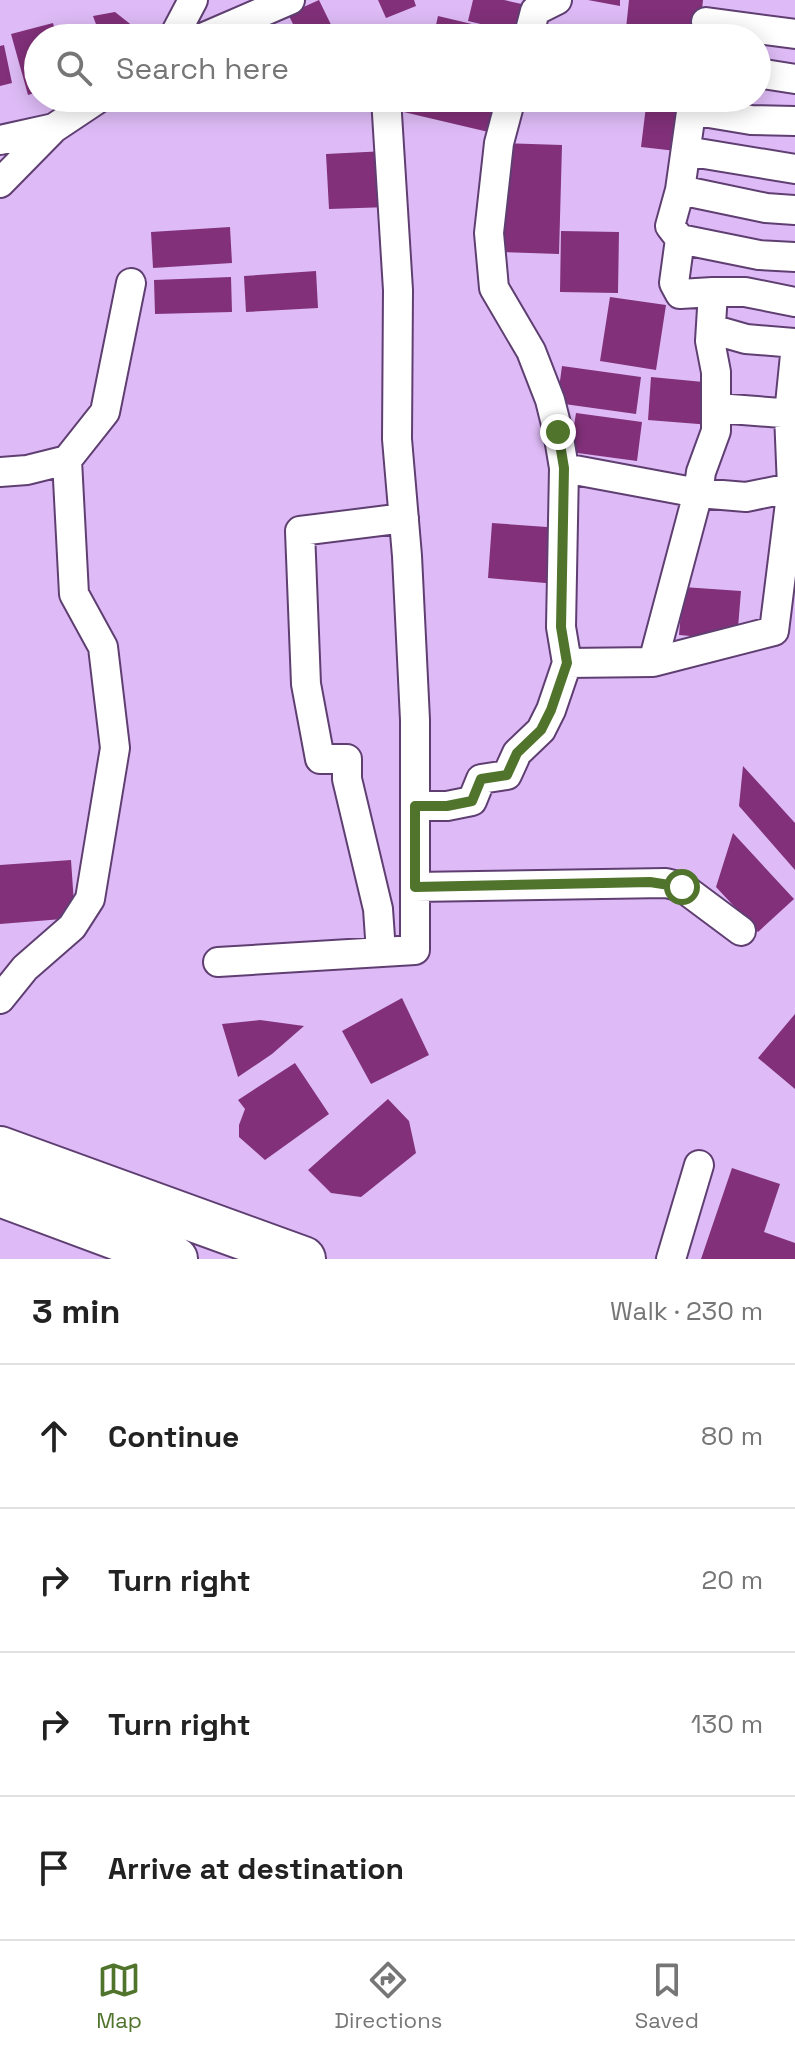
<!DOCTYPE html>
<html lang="en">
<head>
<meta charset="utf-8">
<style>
	:root { --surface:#fff; --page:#f6f6f6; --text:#222; --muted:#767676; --line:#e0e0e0; --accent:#50742c }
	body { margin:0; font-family:"Space Grotesk",sans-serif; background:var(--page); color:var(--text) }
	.stop { position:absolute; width:24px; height:24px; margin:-18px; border:6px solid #50742c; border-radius:50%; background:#fff }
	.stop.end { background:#50742c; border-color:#fff; box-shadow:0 2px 8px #0008 }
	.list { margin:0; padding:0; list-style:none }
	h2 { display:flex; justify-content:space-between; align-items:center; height:104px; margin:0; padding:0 32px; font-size:34px }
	h2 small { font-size:26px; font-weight:400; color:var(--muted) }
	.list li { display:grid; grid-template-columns:52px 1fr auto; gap:24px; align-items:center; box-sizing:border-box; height:144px; padding:0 32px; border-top:2px solid var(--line) }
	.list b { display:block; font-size:30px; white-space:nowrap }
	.list em { font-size:26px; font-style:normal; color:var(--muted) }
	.icon { flex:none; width:44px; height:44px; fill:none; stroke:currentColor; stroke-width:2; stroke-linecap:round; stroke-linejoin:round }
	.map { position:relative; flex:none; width:795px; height:1259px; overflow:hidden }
	.search { position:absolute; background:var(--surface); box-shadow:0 4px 20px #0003; left:24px; right:24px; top:24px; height:88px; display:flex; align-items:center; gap:20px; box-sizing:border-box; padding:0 28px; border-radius:44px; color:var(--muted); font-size:30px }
	.sheet { height:680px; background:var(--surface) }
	nav { display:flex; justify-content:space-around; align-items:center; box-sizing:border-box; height:112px; border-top:2px solid var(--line); background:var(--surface); font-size:22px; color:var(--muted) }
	nav a { display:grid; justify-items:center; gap:4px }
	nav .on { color:var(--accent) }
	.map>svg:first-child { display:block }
	.building { fill:#813079 }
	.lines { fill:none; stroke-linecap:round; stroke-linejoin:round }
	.minor-casing { stroke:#5f3f72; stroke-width:32 }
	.trunk-casing { stroke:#5f3f72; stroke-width:48 }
	.minor { stroke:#fff; stroke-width:28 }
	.trunk { stroke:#fff; stroke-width:44 }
	.route { stroke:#50742c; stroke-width:10 }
</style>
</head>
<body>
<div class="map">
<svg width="795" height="1259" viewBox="0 0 795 1259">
	<rect width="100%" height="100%" fill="#debbf6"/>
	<path class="building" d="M319 0 337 37 300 38 288 14Z
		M378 0H414L416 6 386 18Z
		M473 0H504L526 5 519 33 468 21Z
		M588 0H620V6Z
		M629 0H703L699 38H625Z
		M115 12 148 38H101L93 16Z
		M438 16 519 35 518 38H433Z
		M53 23 57 38H38V92L28 95 11 34Z
		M271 23 275 38H226Z
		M4 45 12 83 0 86V46Z
		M398 98H473L503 105 497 134 395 110Z
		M647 98H691L685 152 641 147Z
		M503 143 562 145 559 254 500 252Z
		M386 151 389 207 329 209 326 154Z
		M230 227 232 263 153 268 151 232Z
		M561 231 619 232 618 293 560 292Z
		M316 271 318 308 246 312 244 276Z
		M231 277 232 312 155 314 154 280Z
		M610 297 666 305 656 370 600 361Z
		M562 366 641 377 636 414 557 403Z
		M651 377 714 383 711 425 648 420Z
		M576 413 642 422 637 461 570 452Z
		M492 523 561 528 557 584 488 578Z
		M683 587 741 591 737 640 679 635Z
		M743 766 795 823V870L739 806Z
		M733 833 794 899 758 932 716 887Z
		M71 860 75 918 0 924V865Z
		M402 998 429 1055 371 1084 342 1031Z
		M795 1014V1089L758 1058Z
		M260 1020 304 1026 272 1054 238 1077 222 1024Z
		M295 1063 329 1114 265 1160 239 1137V1125L245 1109 238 1100Z
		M388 1099 409 1121 416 1153 361 1197 331 1193 308 1170Z
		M732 1168 780 1184 764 1232 795 1243V1259H701Z"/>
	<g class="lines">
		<g class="minor-casing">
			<path id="minor" d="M706 22 795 34
				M173 38 193 0
				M202 38 290 0
				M528 38 535 11 557 0
				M757 73 795 79
				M511 98 499 143 489 233 494 288 531 351 550 400 558 432 564 468 561 627 567 663 653 662 774 631 792 487 789 414 795 355
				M691 110 751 120 795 121
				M0 140 54 128 99 98
				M686 151 795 169
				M0 183 54 128
				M680 190 766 208 795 210
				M680 239 759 255 795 257
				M713 292H745L795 302
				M711 329 746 339 795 343
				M717 408 795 414
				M564 468 698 493 746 497 795 487
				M0 472 27 470 67 460 105 412 131 283
				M653 662 698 493 701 472 716 431V372L710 341 713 292 680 294 674 283 680 239 670 226 680 190 693 98
				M415 806H447L472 801 481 779 507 775 517 753 541 730 551 710 567 663
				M415 887 666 883 682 887 741 931
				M381 952 378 909 347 779V759H320L306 684 300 531 404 518
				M218 962 415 950V720L407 556 397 439 398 290 386 98
				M0 999 25 968 72 927 90 899 115 748 103 647 74 594 67 460
				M671 1259 699 1165"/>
		</g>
		<g class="trunk-casing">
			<path id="trunk" d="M0 1149 303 1259
				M0 1194 175 1259"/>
		</g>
		<use href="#minor" class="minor"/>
		<use href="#trunk" class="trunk"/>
	</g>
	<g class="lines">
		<path class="route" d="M558 432 564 468 561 627 567 663 551 710 541 730 517 753 507 775 481 779 472 801 447 806H415V887L650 882 682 887"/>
	</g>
</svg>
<div class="stop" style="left:682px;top:887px"></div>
<div class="stop end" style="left:558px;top:432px"></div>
<div class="search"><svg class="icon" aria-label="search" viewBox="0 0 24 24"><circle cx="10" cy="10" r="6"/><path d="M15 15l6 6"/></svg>Search here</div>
</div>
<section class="sheet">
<h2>3 min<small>Walk · 230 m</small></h2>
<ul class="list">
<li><svg class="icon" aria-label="ahead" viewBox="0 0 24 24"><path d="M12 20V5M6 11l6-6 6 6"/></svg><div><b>Continue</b></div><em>80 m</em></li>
<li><svg class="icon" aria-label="right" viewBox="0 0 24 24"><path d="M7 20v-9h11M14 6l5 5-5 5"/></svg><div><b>Turn right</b></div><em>20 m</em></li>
<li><svg class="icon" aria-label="right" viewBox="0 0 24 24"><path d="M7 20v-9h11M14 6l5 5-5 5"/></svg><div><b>Turn right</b></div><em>130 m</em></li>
<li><svg class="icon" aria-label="arrive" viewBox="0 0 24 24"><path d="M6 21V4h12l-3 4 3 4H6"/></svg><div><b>Arrive at destination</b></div></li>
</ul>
</section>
<nav>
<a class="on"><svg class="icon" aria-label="map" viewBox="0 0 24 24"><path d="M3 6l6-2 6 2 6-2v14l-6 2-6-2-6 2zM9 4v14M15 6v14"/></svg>Map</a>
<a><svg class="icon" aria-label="directions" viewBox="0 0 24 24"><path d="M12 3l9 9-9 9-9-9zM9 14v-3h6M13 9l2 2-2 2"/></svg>Directions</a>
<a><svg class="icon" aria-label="saved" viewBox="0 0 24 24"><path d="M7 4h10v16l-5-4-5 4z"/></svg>Saved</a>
</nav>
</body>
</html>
